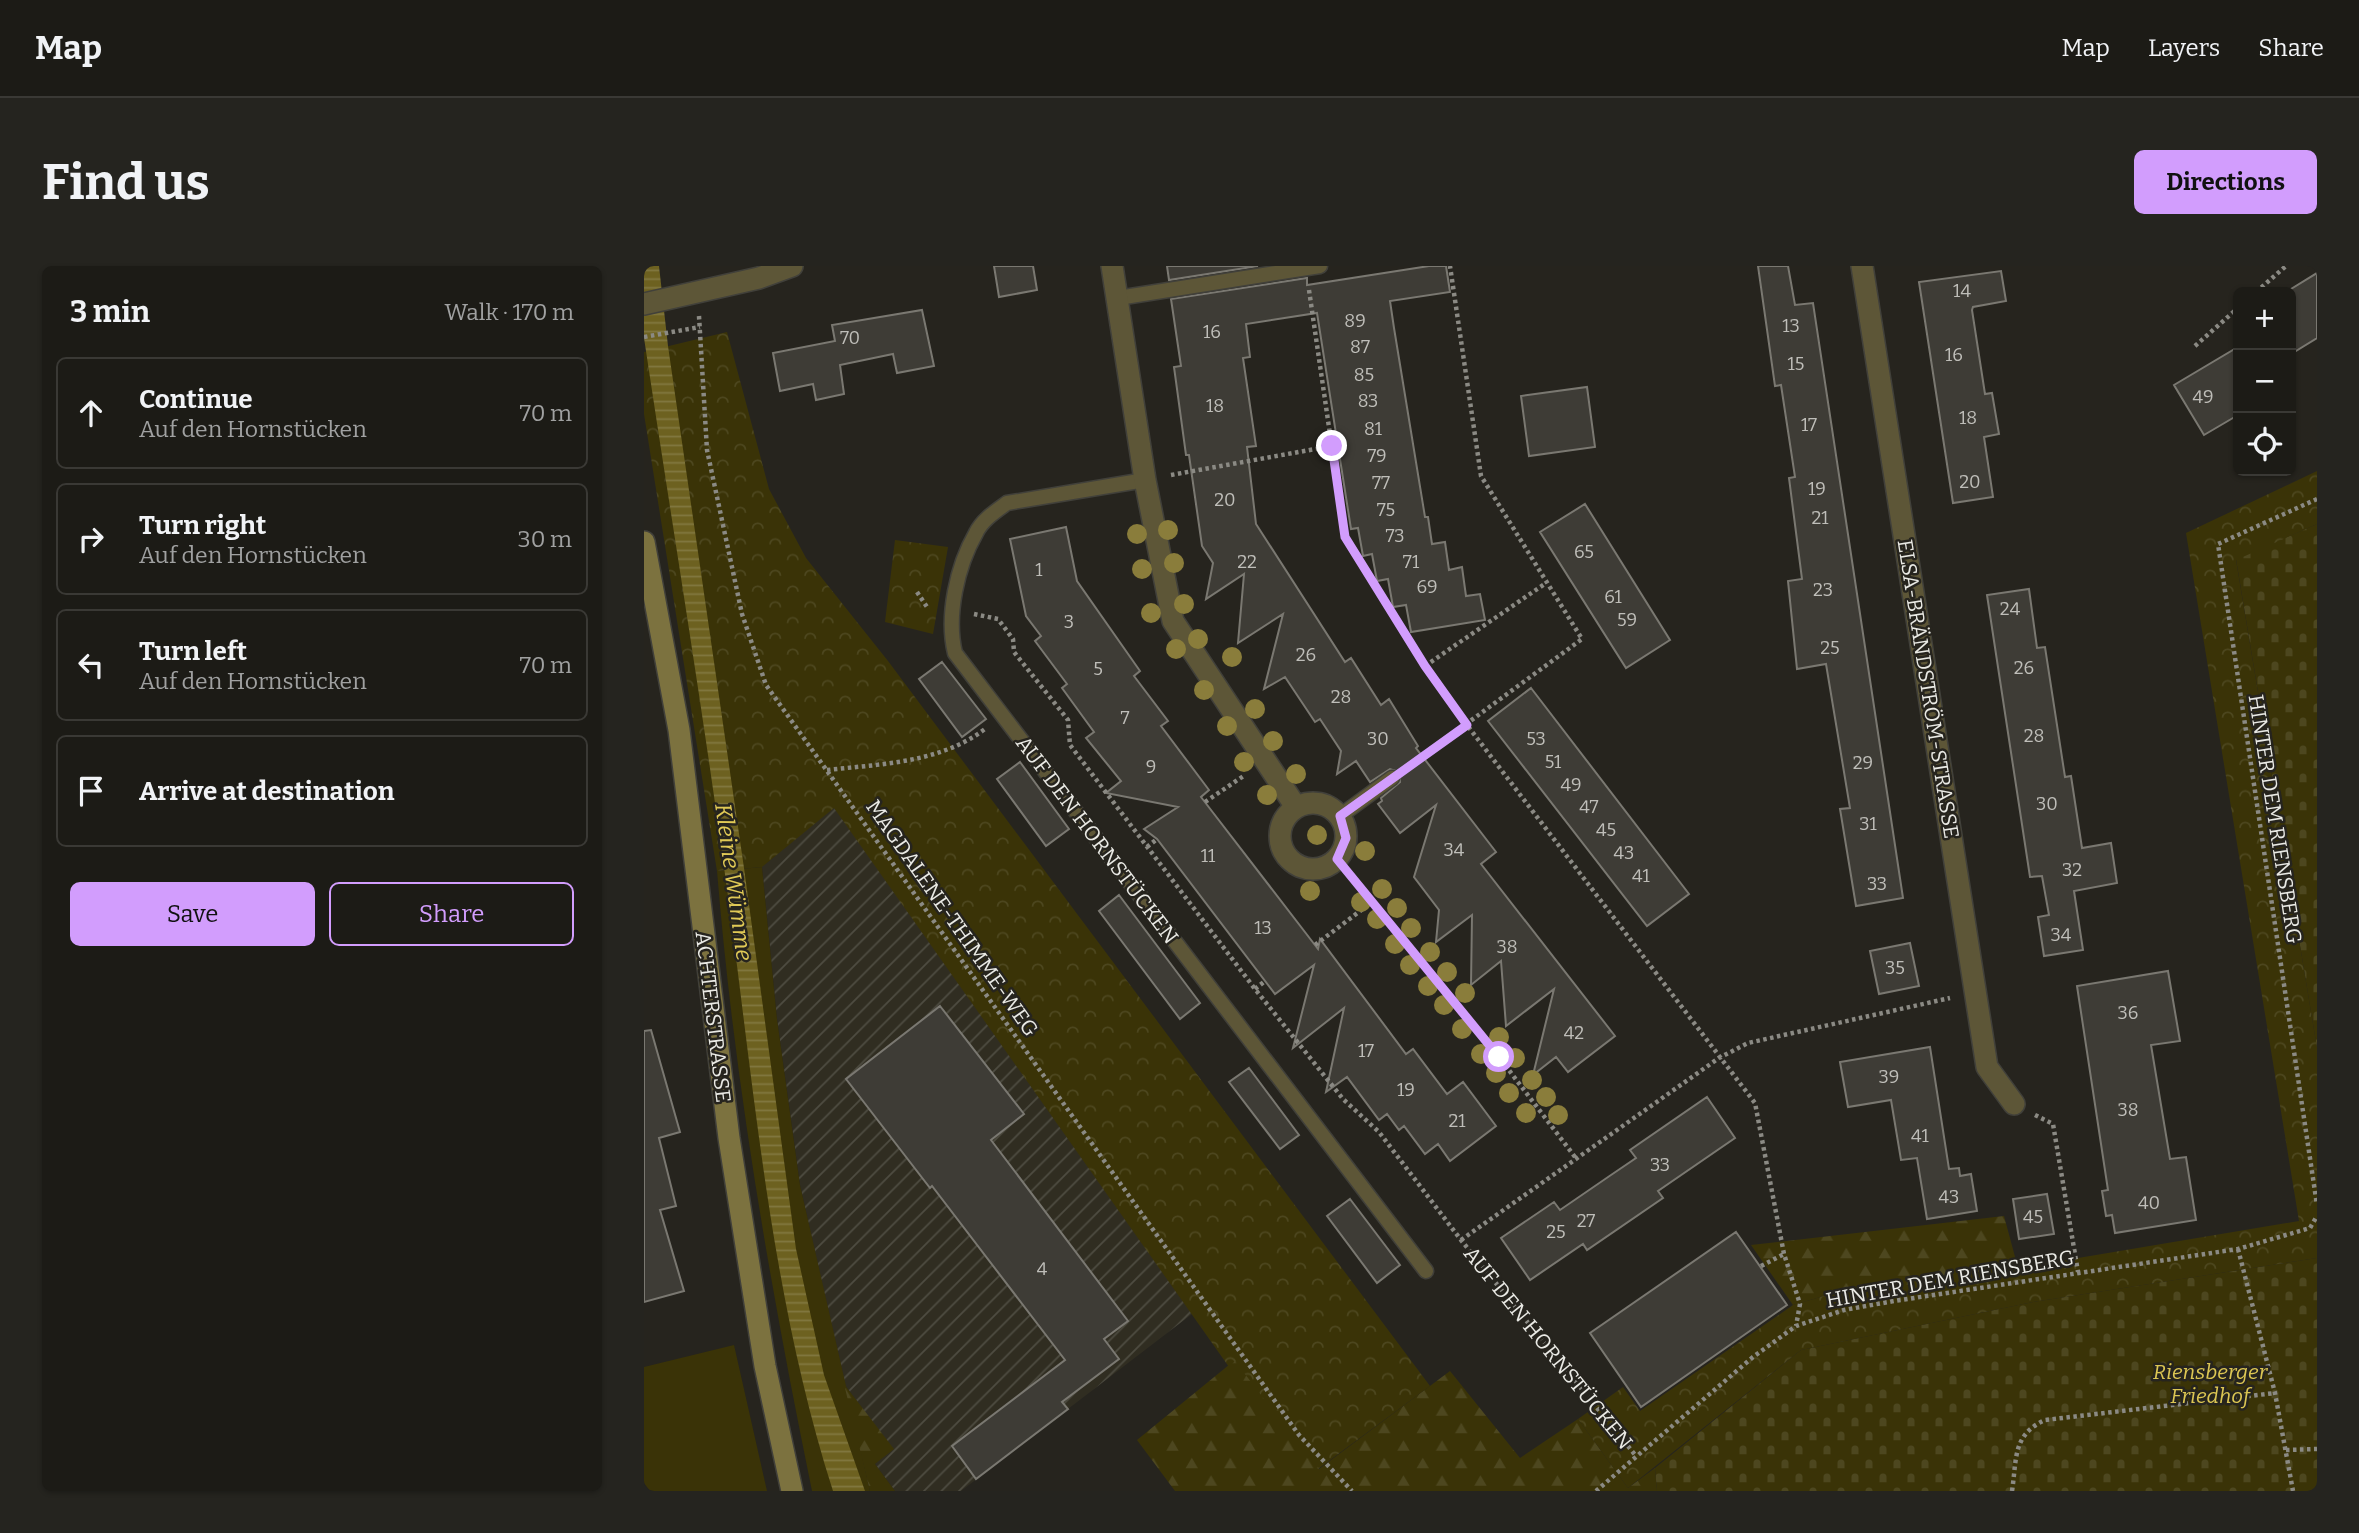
<!DOCTYPE html>
<html lang="en">
<head>
<meta charset="utf-8">
<style>
	:root { --surface:#1c1b16; --page:#25241f; --text:#f1f3f6; --muted:#a0a1a1; --line:#3a3935; --accent:#d29dfd }
	body { margin:0; font-family:Bitter,serif; background:var(--page); color:var(--text) }
	.controls { position:absolute; right:21px; top:21px; display:grid; overflow:hidden; border-radius:10px; box-shadow:0 2px 5px #0004 }
	.controls button { width:63px; height:63px; display:grid; place-items:center; padding:0; border:0; border-bottom:2px solid var(--line); background:var(--surface); color:var(--text); font:35px sans-serif }
	.stop { position:absolute; width:21px; height:21px; margin:-16px; border:5px solid #d29dfd; border-radius:50%; background:#fff }
	.stop.end { background:#d29dfd; border-color:#fff; box-shadow:0 2px 7px #0008 }
	.list { margin:0; padding:0; list-style:none }
	h2 { display:flex; justify-content:space-between; align-items:center; height:91px; margin:0; padding:0 28px; font-size:30px }
	h2 small { font-size:23px; font-weight:400; color:var(--muted) }
	.list li { display:grid; grid-template-columns:46px 1fr auto; gap:21px; align-items:center; box-sizing:border-box; height:112px; margin:0 14px 14px; padding:0 14px; border:2px solid var(--line); border-radius:10px }
	.list b { display:block; font-size:26px; white-space:nowrap }
	.list p { margin:0; font-size:23px; white-space:nowrap; color:var(--muted) }
	.list em { font-size:23px; font-style:normal; color:var(--muted) }
	.actions { display:flex; gap:14px; padding:21px 28px }
	.actions a { flex:1; padding:16px 0; border:2px solid var(--accent); border-radius:10px; text-align:center; font-size:24px; color:var(--accent) }
	.actions .main { background:var(--accent); color:#111 }
	.icon { flex:none; width:38px; height:38px; fill:none; stroke:currentColor; stroke-width:2; stroke-linecap:round; stroke-linejoin:round }
	.map { position:relative; flex:none; width:1673px; height:1225px; overflow:hidden; border-radius:10px }
	header { display:flex; align-items:center; gap:42px; box-sizing:border-box; height:98px; padding:0 35px; background:var(--surface); border-bottom:2px solid var(--line) }
	header strong { font-size:33px }
	nav { display:flex; gap:38px; margin-inline-start:auto; font-size:24px }
	.intro { display:flex; align-items:center; justify-content:space-between; box-sizing:border-box; height:168px; padding:0 42px }
	h1 { margin:0; font-size:49px }
	.button { padding:18px 32px; border-radius:10px; background:var(--accent); color:#111; font-size:24px; font-weight:700 }
	main { display:flex; gap:42px; padding:0 42px }
	aside { flex:1; background:var(--surface); border-radius:10px; box-shadow:0 2px 5px #0004 }
	.map>svg:first-child { display:block }
	.industrial { fill:url(#industrial-furrows) }
	.green { fill:#3a3307 }
	.forest { fill:url(#forest-firs) }
	.cemetery { fill:url(#cemetery-stones) }
	.park { fill:url(#park-crowns) }
	.water { fill:url(#water-rules) }
	.building { fill:#3e3c36; stroke:#7a7871; stroke-width:2 }
	.lines { fill:none; stroke-linecap:round; stroke-linejoin:round }
	.lane-casing { stroke:#41403a; stroke-width:17 }
	.street-casing { stroke:#41403a; stroke-width:24 }
	.secondary-casing { stroke:#41403a; stroke-width:24 }
	.path { stroke:#8b8a84; stroke-width:4.5; stroke-dasharray:3.5 3.5; stroke-linecap:butt }
	.lane { stroke:#5d5637; stroke-width:14 }
	.street { stroke:#5d5637; stroke-width:21 }
	.secondary { stroke:#7c723f; stroke-width:21 }
	.tree { fill:#8a7d3b }
	.route { stroke:#d29dfd; stroke-width:9 }
	.labels { text-anchor:middle; stroke-width:5; stroke-linejoin:round; paint-order:stroke }
	.number-label { font-size:18px; fill:#bfbeb9 }
	.street-label { font-size:21px; fill:#eaeae5; stroke:#26241e }
	.park-label { font-size:21px; font-style:italic; fill:#dcc653; stroke:#26241e }
	.water-label { font-size:23px; font-style:italic; fill:#e0c956; stroke:#26241e }
</style>
</head>
<body>
<header>
<strong>Map</strong>
<nav><a>Map</a><a>Layers</a><a>Share</a></nav>
</header>
<div class="intro"><h1>Find us</h1><a class="button">Directions</a></div>
<main>
<aside>
<h2>3 min<small>Walk · 170 m</small></h2>
<ul class="list">
<li><svg class="icon" aria-label="ahead" viewBox="0 0 24 24"><path d="M12 20V5M6 11l6-6 6 6"/></svg><div><b>Continue</b><p>Auf den Hornstücken</p></div><em>70 m</em></li>
<li><svg class="icon" aria-label="right" viewBox="0 0 24 24"><path d="M7 20v-9h11M14 6l5 5-5 5"/></svg><div><b>Turn right</b><p>Auf den Hornstücken</p></div><em>30 m</em></li>
<li><svg class="icon" aria-label="left" viewBox="0 0 24 24"><path d="M17 20v-9H6M10 6l-5 5 5 5"/></svg><div><b>Turn left</b><p>Auf den Hornstücken</p></div><em>70 m</em></li>
<li><svg class="icon" aria-label="arrive" viewBox="0 0 24 24"><path d="M6 21V4h12l-3 4 3 4H6"/></svg><div><b>Arrive at destination</b></div></li>
</ul>
<div class="actions"><a class="main">Save</a><a>Share</a></div>
</aside>
<div class="map">
<svg width="1673" height="1225" viewBox="0 0 1673 1225">
	<defs>
		<pattern id="industrial-furrows" width="10" height="10" patternUnits="userSpaceOnUse" patternTransform="scale(1.75)"><rect width="10" height="10" fill="#302d21"/><path d="M-1 1l2-2M0 10L10 0M9 11l2-2" fill="none" stroke="#4e4c41"/></pattern>
		<pattern id="forest-firs" width="22" height="20" patternUnits="userSpaceOnUse" patternTransform="scale(1.75)"><rect width="22" height="20" fill="#3a3307"/><path d="M5 1l3.5 6h-7zM16 11l3.5 6h-7z" fill="#4d471f"/></pattern>
		<pattern id="cemetery-stones" width="16" height="16" patternUnits="userSpaceOnUse" patternTransform="scale(1.75)"><rect width="16" height="16" fill="#3a3307"/><path d="M2 7V4a2 2 0 0 1 4 0v3zM10 15v-3a2 2 0 0 1 4 0v3z" fill="#4d471f"/></pattern>
		<pattern id="park-crowns" width="20" height="18" patternUnits="userSpaceOnUse" patternTransform="scale(1.75)"><rect width="20" height="18" fill="#3a3307"/><path d="M2 6a3 3 0 1 1 6 0M12 15a3 3 0 1 1 6 0" fill="none" stroke="#4d471f"/></pattern>
		<pattern id="water-rules" width="6" height="5" patternUnits="userSpaceOnUse" patternTransform="scale(1.75)"><rect width="6" height="5" fill="#6d6120"/><path d="M0 2.5h6" fill="none" stroke="#827840"/></pattern>
	</defs>
	<rect width="100%" height="100%" fill="#26241e"/>
	<path class="industrial" d="M190 541 548 1048 317 1225H251L231 1198 249 1183 200 1118 156 919 133 753 118 601Z"/>
	<path class="green" d="M118 601 133 753 156 919 226 1225H168C126 1020 90 814 73 605Z
		M90 1079 123 1225H6L0 1217V1101Z"/>
	<path class="forest" d="M1360 950 1374 1002 1214 1020 1149 1039 1107 979Z
		M591 1094 675 1203 806 1105 876 1192 934 1153 984 1222 1011 1202 1013 1225H531L493 1174Z
		M200 1118 250 1183 231 1198 251 1225H226Z"/>
	<path class="cemetery" d="M1673 258V782L1592 293Z
		M1673 992V1225H1013L1011 1202 1157 1084 1389 1036Z"/>
	<path class="park" d="M83 66 125 223 162 292 244 395 786 1120 674 1203 591 1095 585 1101 190 542 118 601 73 605 0 148V86Z
		M1673 205V258L1592 294 1673 782V992L1389 1036 1157 1084 984 1222 934 1153 979 1121 996 1145 1149 1039 1214 1020 1374 1002 1655 955 1542 267Z
		M251 274 304 281 289 368 241 356Z"/>
	<path class="water" d="M0 0H15L24 80 100 602 152 983 180 1109 221 1225H189C127 1031 111 830 84 630 59 444 28 258 0 72Z"/>
	<path class="building" d="M350 0H389L393 24 355 31Z
		M523 0H614L525 14Z
		M785 0H802L806 26 746 35 750 62 781 251H784L788 278 801 276 805 304 818 301 822 330 836 328 841 354 767 366 762 339 749 341 744 313 733 315 728 288 719 290 714 262 707 263 673 47 602 58 606 91 599 92 612 180 603 181 612 258 701 396 707 392 737 439 745 433 774 480 772 482 852 586 837 598 971 770 924 806 912 791 889 809 910 723 862 760 857 695 827 719 828 649 792 676 795 644 770 611 792 539 756 567 734 538 738 535 737 532 756 516 755 506 746 503 726 516 712 495 693 508 697 485 676 453 671 456 641 411 620 423 639 348 594 377 600 308 562 333 569 297 558 280 545 189H542L530 101 537 100 527 33 663 12V19Z
		M1114 0H1144L1151 39 1169 37 1259 632 1212 640 1196 543 1206 542 1182 398 1153 403 1144 315 1158 313 1145 212 1151 211 1137 119 1131 120Z
		M1357 5 1362 35 1329 41 1328 44 1341 128 1348 127 1355 168 1340 171 1349 231 1309 237 1275 16Z
		M1673 7V72L1647 88V23Z
		M278 44 290 100 253 107 249 88 196 99 200 128 172 134 169 118 136 125 129 87 191 75 188 59Z
		M1594 81V149L1560 169 1530 119Z
		M943 121 951 181 885 190 877 130Z
		M941 238 1026 374 982 402 896 266Z
		M422 261 433 315 496 405 490 410 524 455 517 460 565 524 557 531 674 683 676 673 762 788 769 783 803 828 819 816 852 860 806 895 794 878 781 888 760 860 755 864 743 848 735 854 703 811 682 826 700 742 649 782 670 699 631 728 513 573 500 563 534 541 462 527 477 515 442 472 450 466 418 422 423 418 391 375 397 370 382 350 366 273Z
		M1385 323 1393 382 1401 381 1421 511 1427 510 1438 582 1467 577 1473 617 1430 625 1439 684 1400 690 1394 651 1405 649 1398 610 1386 611 1343 329Z
		M298 396 342 453 318 471 275 413Z
		M887 422 1045 628 1003 660 844 455Z
		M376 496 425 563 402 580 353 513Z
		M475 629 556 737 536 753 455 645Z
		M1266 677 1275 720 1235 728 1226 685Z
		M1524 705 1536 775 1507 779 1526 893 1542 891 1552 954 1471 967 1468 949 1462 950 1458 925 1464 924 1433 720Z
		M296 740 380 848 347 874 484 1055 460 1073 475 1093 418 1136 424 1143 332 1213 308 1180 421 1094 288 920 286 922 202 813Z
		M7 764 36 866 15 872 32 940 16 944 40 1025 0 1036V765Z
		M1286 781 1305 903 1315 902 1316 910 1327 908 1333 945 1283 953 1273 892 1257 894 1247 834 1204 841 1196 796Z
		M605 802 655 869 636 883 585 816Z
		M1063 831 1091 872 1014 925 1019 932 943 984 939 978 886 1014 857 972 910 936 916 944 967 909 992 892 986 884Z
		M1403 928 1410 968 1375 973 1369 933Z
		M706 933 756 999 733 1017 683 950Z
		M1092 966 1143 1039 997 1141 946 1067Z"/>
	<g class="lines">
		<g class="lane-casing">
			<path id="lane" d="M474 32 676 0
				M501 214 363 237C352 245 338 254 332 267 313 300 302 350 311 387L782 1005
				M696 550 748 512"/>
		</g>
		<g class="street-casing">
			<path id="street" d="M468 0 501 214 529 355 652 541
				M1218 0 1343 801 1370 838
				M0 38 115 12 148 0
				M636 570a33 33 0 1 1 66 0a33 33 0 1 1-66 0Z"/>
		</g>
		<g class="secondary-casing">
			<path id="secondary" d="M0 276 35 464 85 872 121 1100 148 1225"/>
		</g>
		<path class="path" d="M665 24 701 271 781 400 823 459 1111 837 1140 988 1156 1038 1152 1060
			M1612 26 1642 0
			M55 50 63 184 98 348 122 419 655 1169 708 1225
			M0 71 56 61
			M1551 80 1594 42
			M527 209 688 180
			M1673 233 1574 278 1673 939
			M273 326 283 341H286
			M330 348 354 353 369 373 370 386 424 454 426 479 611 723 699 833 735 866 817 974 992 1190
			M781 400 902 317
			M765 500 938 373 837 210 806 0
			M183 504C237 498 296 497 341 463
			M561 536 601 509
			M503 581 513 573
			M693 593 826 753 931 891
			M671 679 728 636
			M611 723 621 715
			M1391 849 1409 858 1434 1006
			M817 974 1075 792 1104 777 1306 732
			M1594 983 1631 1127 1649 1225
			M1117 1000 1140 988
			M1642 1184 1673 1183
			M952 1225 1109 1091 1152 1060 1200 1044 1250 1035 1594 983 1666 962 1673 950
			M1368 1225C1373 1193 1368 1169 1401 1154L1631 1127"/>
		<use href="#lane" class="lane"/>
		<use href="#street" class="street"/>
		<use href="#secondary" class="secondary"/>
	</g>
	<g class="tree">
		<circle cx="524" cy="264" r="10"/>
		<circle cx="493" cy="268" r="10"/>
		<circle cx="530" cy="297" r="10"/>
		<circle cx="498" cy="303" r="10"/>
		<circle cx="540" cy="338" r="10"/>
		<circle cx="507" cy="347" r="10"/>
		<circle cx="554" cy="373" r="10"/>
		<circle cx="532" cy="383" r="10"/>
		<circle cx="588" cy="391" r="10"/>
		<circle cx="560" cy="424" r="10"/>
		<circle cx="611" cy="443" r="10"/>
		<circle cx="583" cy="460" r="10"/>
		<circle cx="629" cy="475" r="10"/>
		<circle cx="600" cy="496" r="10"/>
		<circle cx="652" cy="508" r="10"/>
		<circle cx="623" cy="529" r="10"/>
		<circle cx="673" cy="569" r="10"/>
		<circle cx="721" cy="585" r="10"/>
		<circle cx="738" cy="623" r="10"/>
		<circle cx="666" cy="625" r="10"/>
		<circle cx="717" cy="636" r="10"/>
		<circle cx="753" cy="642" r="10"/>
		<circle cx="733" cy="653" r="10"/>
		<circle cx="767" cy="662" r="10"/>
		<circle cx="751" cy="678" r="10"/>
		<circle cx="786" cy="686" r="10"/>
		<circle cx="766" cy="699" r="10"/>
		<circle cx="803" cy="706" r="10"/>
		<circle cx="784" cy="720" r="10"/>
		<circle cx="821" cy="727" r="10"/>
		<circle cx="800" cy="739" r="10"/>
		<circle cx="818" cy="763" r="10"/>
		<circle cx="855" cy="771" r="10"/>
		<circle cx="837" cy="788" r="10"/>
		<circle cx="871" cy="792" r="10"/>
		<circle cx="852" cy="807" r="10"/>
		<circle cx="888" cy="814" r="10"/>
		<circle cx="865" cy="827" r="10"/>
		<circle cx="902" cy="831" r="10"/>
		<circle cx="882" cy="847" r="10"/>
		<circle cx="914" cy="849" r="10"/>
	</g>
	<g class="lines">
		<path class="route" d="M688 180 701 271 781 400 823 459 696 550 702 572 693 593 855 791"/>
	</g>
	<g class="labels">
		<g class="number-label">
			<text x="1318" y="31">14</text>
			<text x="711" y="61">89</text>
			<text x="1147" y="66">13</text>
			<text x="568" y="72">16</text>
			<text x="206" y="78">70</text>
			<text x="716" y="87">87</text>
			<text x="1310" y="95">16</text>
			<text x="1152" y="104">15</text>
			<text x="720" y="115">85</text>
			<text x="1559" y="137">49</text>
			<text x="724" y="141">83</text>
			<text x="571" y="146">18</text>
			<text x="1324" y="158">18</text>
			<text x="1165" y="165">17</text>
			<text x="729" y="169">81</text>
			<text x="733" y="196">79</text>
			<text x="1326" y="222">20</text>
			<text x="737" y="223">77</text>
			<text x="1173" y="229">19</text>
			<text x="581" y="240">20</text>
			<text x="742" y="250">75</text>
			<text x="1176" y="258">21</text>
			<text x="751" y="276">73</text>
			<text x="940" y="292">65</text>
			<text x="603" y="302">22</text>
			<text x="767" y="302">71</text>
			<text x="395" y="310">1</text>
			<text x="783" y="327">69</text>
			<text x="1179" y="330">23</text>
			<text x="969" y="337">61</text>
			<text x="1366" y="349">24</text>
			<text x="983" y="360">59</text>
			<text x="425" y="362">3</text>
			<text x="1186" y="388">25</text>
			<text x="662" y="395">26</text>
			<text x="1380" y="408">26</text>
			<text x="454" y="409">5</text>
			<text x="697" y="437">28</text>
			<text x="481" y="458">7</text>
			<text x="1390" y="476">28</text>
			<text x="734" y="479">30</text>
			<text x="892" y="479">53</text>
			<text x="909" y="502">51</text>
			<text x="1219" y="503">29</text>
			<text x="507" y="507">9</text>
			<text x="927" y="525">49</text>
			<text x="1403" y="544">30</text>
			<text x="945" y="547">47</text>
			<text x="1224" y="564">31</text>
			<text x="962" y="570">45</text>
			<text x="810" y="590">34</text>
			<text x="980" y="593">43</text>
			<text x="564" y="596">11</text>
			<text x="1428" y="610">32</text>
			<text x="997" y="616">41</text>
			<text x="1233" y="624">33</text>
			<text x="619" y="668">13</text>
			<text x="1417" y="675">34</text>
			<text x="863" y="687">38</text>
			<text x="1251" y="708">35</text>
			<text x="1484" y="753">36</text>
			<text x="930" y="773">42</text>
			<text x="722" y="791">17</text>
			<text x="1245" y="817">39</text>
			<text x="762" y="830">19</text>
			<text x="1484" y="850">38</text>
			<text x="813" y="861">21</text>
			<text x="1276" y="876">41</text>
			<text x="1016" y="905">33</text>
			<text x="1305" y="937">43</text>
			<text x="1505" y="943">40</text>
			<text x="1389" y="957">45</text>
			<text x="942" y="961">27</text>
			<text x="912" y="972">25</text>
			<text x="398" y="1009">4</text>
		</g>
		<g class="street-label">
			<text transform="translate(1284 423) rotate(81)" y="7">ELSA-BRÄNDSTRÖM-STRASSE</text>
			<text transform="translate(1631 553) rotate(81)" y="7">HINTER DEM RIENSBERG</text>
			<text transform="translate(453 574) rotate(53)" y="7">AUF DEN HORNSTÜCKEN</text>
			<text transform="translate(308 652) rotate(55)" y="7">MAGDALENE-THIMME-WEG</text>
			<text transform="translate(69 751) rotate(83)" y="7">ACHTERSTRASSE</text>
			<text transform="translate(1306 1013) rotate(-10)" y="7">HINTER DEM RIENSBERG</text>
			<text transform="translate(904 1082) rotate(51)" y="7">AUF DEN HORNSTÜCKEN</text>
		</g>
		<g class="park-label">
			<text x="1566" y="1113">Riensberger<tspan x="1566" dy="24">Friedhof</tspan></text>
		</g>
		<g class="water-label">
			<text transform="translate(90 616) rotate(82)" y="8">Kleine Wümme</text>
		</g>
	</g>
</svg>
<div class="controls">
<button>+</button>
<button>−</button>
<button><svg class="icon" aria-label="locate" viewBox="0 0 24 24"><circle cx="12" cy="12" r="6"/><path d="M12 2v4M12 18v4M2 12h4M18 12h4"/></svg></button>
</div>
<div class="stop" style="left:855px;top:791px"></div>
<div class="stop end" style="left:688px;top:180px"></div>
</div>
</main>
</body>
</html>
